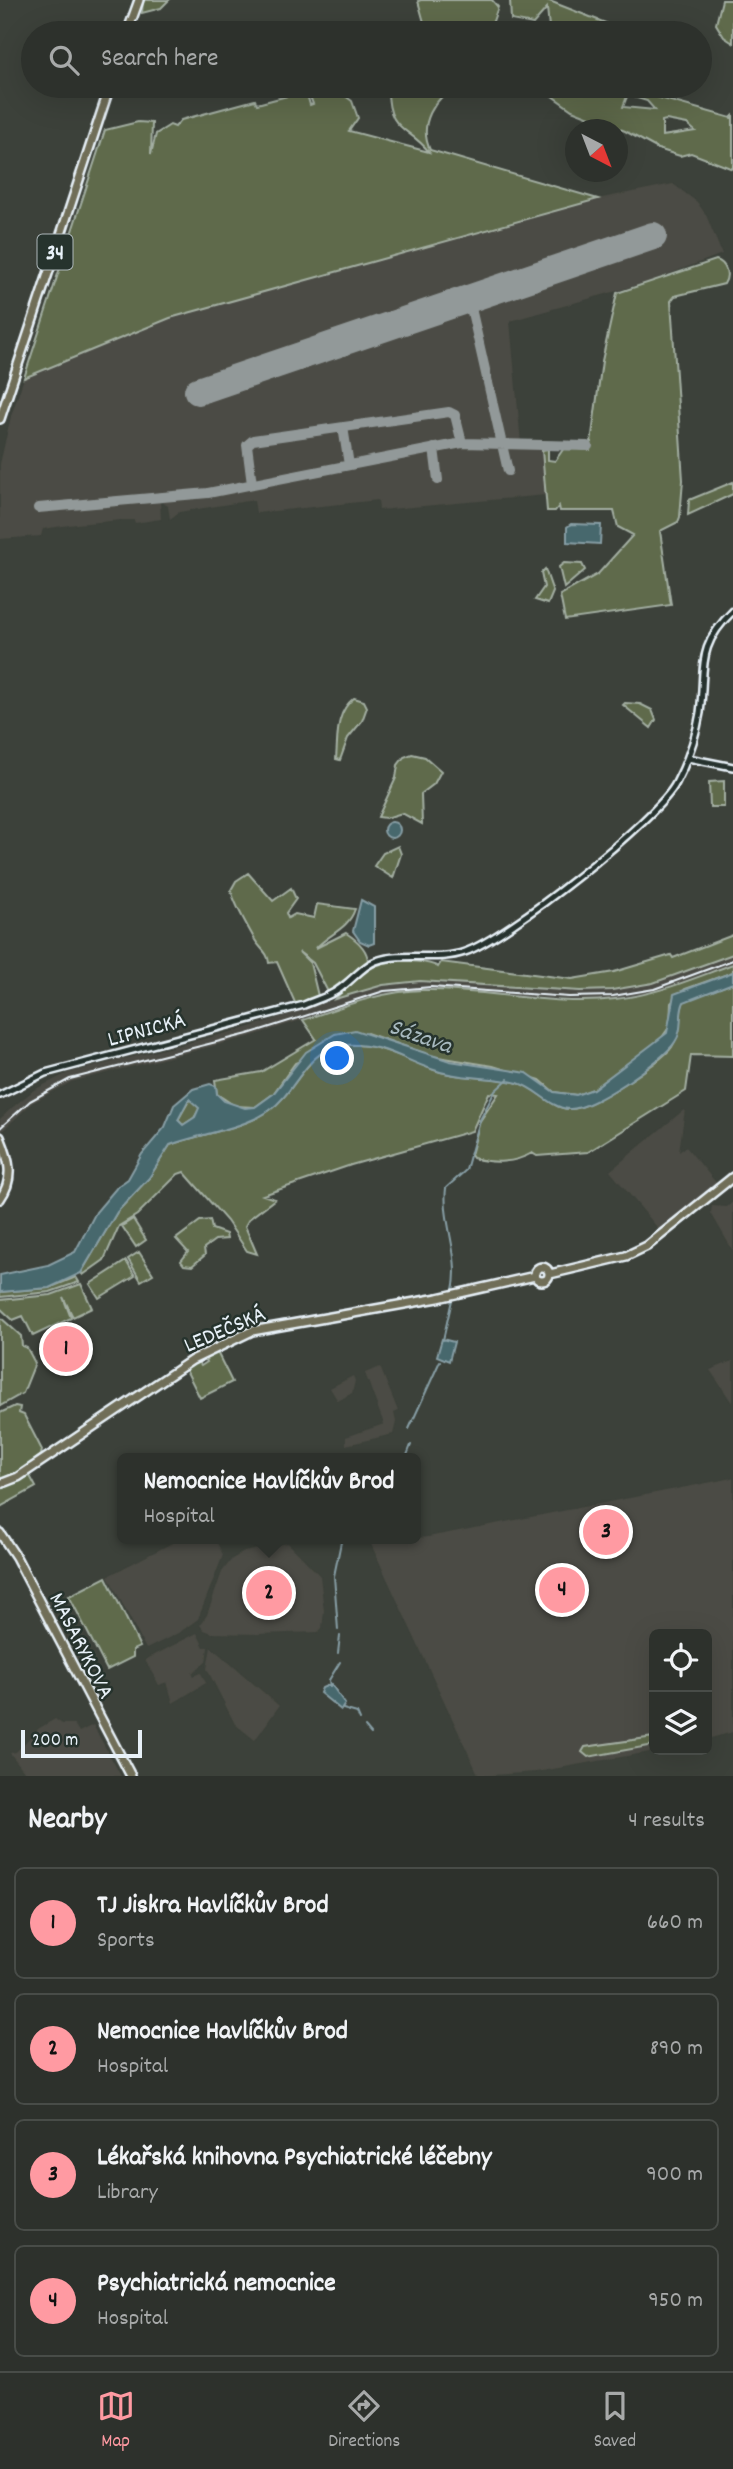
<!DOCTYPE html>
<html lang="en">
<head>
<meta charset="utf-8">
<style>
	:root { --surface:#2d312c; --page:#393d38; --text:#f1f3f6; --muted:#a7a9a9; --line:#484c48; --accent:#ff9aa2 }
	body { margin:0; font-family:Dekko,sans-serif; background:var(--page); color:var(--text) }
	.controls { position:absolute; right:21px; bottom:21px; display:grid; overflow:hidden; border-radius:10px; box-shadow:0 7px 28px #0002 }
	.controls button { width:63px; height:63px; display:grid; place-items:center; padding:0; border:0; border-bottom:2px solid var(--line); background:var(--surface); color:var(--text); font:35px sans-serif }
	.compass { position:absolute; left:565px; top:119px; width:63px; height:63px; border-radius:50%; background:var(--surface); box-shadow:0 7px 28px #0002; rotate:138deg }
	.scale { position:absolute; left:21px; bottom:18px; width:121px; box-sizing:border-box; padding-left:7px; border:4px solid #e8f1f8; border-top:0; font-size:19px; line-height:24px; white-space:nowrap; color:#e8f1f8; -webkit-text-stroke:5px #26332d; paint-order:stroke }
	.you { position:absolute; left:338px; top:1059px; width:24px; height:24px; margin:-18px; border:5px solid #fff; border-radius:50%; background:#1a73e8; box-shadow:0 0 0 10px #1a73e833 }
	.badge { display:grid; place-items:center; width:46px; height:46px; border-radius:50%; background:var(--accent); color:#111; font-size:23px; font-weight:700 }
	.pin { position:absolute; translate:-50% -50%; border:4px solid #fff; box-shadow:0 2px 7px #0006 }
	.popup { position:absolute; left:117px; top:1453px; width:304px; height:91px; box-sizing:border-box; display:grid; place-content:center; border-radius:10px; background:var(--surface); filter:drop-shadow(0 2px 5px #0005); font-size:23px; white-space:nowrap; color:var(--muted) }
	.popup b { font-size:26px; color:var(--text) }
	.popup::after { content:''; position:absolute; left:50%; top:100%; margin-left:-14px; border:14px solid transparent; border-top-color:var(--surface) }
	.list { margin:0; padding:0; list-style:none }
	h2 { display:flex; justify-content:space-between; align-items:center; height:91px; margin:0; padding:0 28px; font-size:30px }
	h2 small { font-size:23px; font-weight:400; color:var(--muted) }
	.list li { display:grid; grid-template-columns:46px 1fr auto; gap:21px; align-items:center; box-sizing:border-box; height:112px; margin:0 14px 14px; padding:0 14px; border:2px solid var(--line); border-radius:10px }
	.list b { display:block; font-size:26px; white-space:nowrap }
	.list p { margin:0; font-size:23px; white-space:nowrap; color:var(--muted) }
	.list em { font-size:23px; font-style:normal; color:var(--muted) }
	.icon { flex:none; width:38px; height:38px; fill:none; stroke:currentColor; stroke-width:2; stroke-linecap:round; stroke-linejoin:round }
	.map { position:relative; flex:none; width:733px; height:1776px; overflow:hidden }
	.search { position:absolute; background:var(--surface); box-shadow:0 7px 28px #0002; left:21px; right:21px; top:21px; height:77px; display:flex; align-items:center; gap:18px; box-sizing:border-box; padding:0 24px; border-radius:38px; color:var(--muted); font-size:26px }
	.sheet { height:595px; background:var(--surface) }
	nav { display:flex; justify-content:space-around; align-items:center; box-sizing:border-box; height:98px; border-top:2px solid var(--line); background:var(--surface); font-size:19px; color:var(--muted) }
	nav a { display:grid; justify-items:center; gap:4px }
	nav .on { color:var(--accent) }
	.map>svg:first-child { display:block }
	.built { fill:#4b4b44 }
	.green { fill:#5e6b4c; stroke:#a3aea2; stroke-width:2; fill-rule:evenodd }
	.water { fill:#47676d; stroke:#879ea5; stroke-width:2; fill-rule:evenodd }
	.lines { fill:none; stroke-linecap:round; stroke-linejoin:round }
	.stream { stroke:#879ea5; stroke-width:2 }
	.taxiway { stroke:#929999; stroke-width:10 }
	.runway { stroke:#929999; stroke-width:28 }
	.minor-casing { stroke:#e8f1f8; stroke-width:10 }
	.major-casing { stroke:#e8f1f8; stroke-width:12 }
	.minor { stroke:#26332d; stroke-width:5 }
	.major { stroke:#706e59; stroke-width:7 }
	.rail { stroke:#e8f1f8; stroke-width:2 }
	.labels { text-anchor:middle; stroke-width:5; stroke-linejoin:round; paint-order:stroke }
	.shield { fill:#26332d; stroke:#aeb8bb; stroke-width:2 }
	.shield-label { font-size:21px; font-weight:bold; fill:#e8f1f8 }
	.street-label { font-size:23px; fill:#e8f1f8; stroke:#26332d }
	.water-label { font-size:24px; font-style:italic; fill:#a8bac0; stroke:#26332d }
</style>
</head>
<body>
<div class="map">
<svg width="733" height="1776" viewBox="0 0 733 1776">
	<rect width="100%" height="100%" fill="#3c413a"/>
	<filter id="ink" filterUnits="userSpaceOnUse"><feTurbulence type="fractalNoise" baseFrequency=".0143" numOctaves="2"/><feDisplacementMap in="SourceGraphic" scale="14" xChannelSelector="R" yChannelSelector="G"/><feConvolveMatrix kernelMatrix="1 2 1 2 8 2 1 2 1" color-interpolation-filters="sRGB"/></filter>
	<g filter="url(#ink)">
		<path class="built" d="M673 184 697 202 706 215 722 254 645 283 510 321 521 444 538 445 542 450 546 495 379 510 378 500 256 513 254 500 179 512 170 519 168 506 160 501 161 519 135 523 134 520H121L76 524 43 529 41 536 0 539V464L11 416 24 378 171 318 597 199Z
			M733 954V964L655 992 613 1000H569L431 990 376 996 249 1037 71 1082 32 1103 0 1133V1119L13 1107 34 1090 68 1073 247 1028 373 987 431 980 570 991 612 990 653 983Z
			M685 1109 679 1152 686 1147 718 1185 662 1233 610 1171Z
			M733 1202V1251L711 1213 712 1206 727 1207Z
			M733 1361V1404L710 1370Z
			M380 1367 398 1411 394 1413 396 1422 393 1434 346 1445V1437L384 1424 365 1373Z
			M353 1376 355 1381 352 1393 338 1401 330 1388Z
			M733 1478V1732L707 1739V1634H654V1750H661L536 1772 479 1776 370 1542 428 1537Z
			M180 1539H215L223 1555 198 1619 180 1632 146 1649 108 1576Z
			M288 1543 320 1576 324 1611 322 1628 318 1632 258 1634 212 1633 204 1630 200 1625 207 1615 222 1572 232 1559 244 1552Z
			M197 1633 204 1647H208L206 1662 192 1673 194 1676 201 1673 206 1683 173 1703 167 1682 159 1685 145 1660Z
			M211 1647 279 1706 255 1740 235 1724 207 1669Z
			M55 1719 62 1724H74L79 1732 93 1725 121 1776H28L10 1753 16 1752 38 1729Z"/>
		<path class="green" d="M143 0H169L161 8 142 13Z
			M421 0H492L498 7 492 24 495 33H427L418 1Z
			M510 0H547L631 33C603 33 576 35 549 27L547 8 533 24 511 20Z
			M722 0H733V43L724 37 716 24Z
			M315 86H348L350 93 344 95 352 101 358 118 349 131 429 152C409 126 387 133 388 87L457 86C434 98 418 124 430 150L598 199 170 318 24 378 105 130 138 122 152 123 151 154 156 134 170 125 175 127 181 120 255 100 257 104 306 91 310 105 313 104 307 89Z
			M538 86H631L623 107 655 110 647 101 634 97 635 91 731 118 733 116V169L691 153 680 156 658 149 625 131 572 110ZM666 120 687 124 695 131 662 136V121Z
			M716 260C726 263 730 275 724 284L675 296 671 301 683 480 680 517 678 522 660 531 671 605 565 620 560 595 598 574 633 535 618 527 614 511H560L559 506 555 511H547L542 450 548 449V460L555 461 564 448 590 450 602 361 617 293Z
			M733 482V494L688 515 689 500Z
			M564 563 582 564 585 570 564 588 559 567Z
			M545 569 553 592 548 604 535 600 544 587 541 573Z
			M354 698 364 701 367 707 362 721 348 738 340 760 336 759C338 737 335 713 354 698Z
			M625 703 640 704 652 710 656 720 651 728 623 705Z
			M412 754 425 757 441 771 434 784 421 794 422 824 402 813 386 818 378 817 396 778 398 765 404 757Z
			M724 781V807H710L709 782Z
			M398 846 401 854 393 878 374 866 383 853Z
			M248 873 273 901 291 888 296 899 286 913 288 918 295 914 314 918 317 904 355 909C348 930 328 934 316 948L346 933C357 940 368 949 368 962L328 992 313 963 299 952 310 963 318 996 296 1005 277 962 269 963C268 952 260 949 255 940 247 925 235 906 231 890L236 881Z
			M733 935V954L653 983 612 990 580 991 420 981 383 985 335 999C360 972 375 959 411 961 421 962 431 962 438 967L441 962 572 979 614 972 671 955 673 958Z
			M733 964V972L685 989 671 1003 670 1026 660 1040 593 1089 577 1095 554 1092 540 1080 493 1066 432 1056 367 1033 295 1063 273 1094 255 1107 235 1106 217 1094 215 1080 261 1072 316 1039 303 1020C342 1007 381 991 422 990 486 988 551 1007 615 999 656 995 694 978 733 964Z
			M733 983V1056L691 1055 686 1091 588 1152 537 1156 532 1153C515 1163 493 1164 473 1158L471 1155 480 1121 498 1094 489 1093 472 1131 351 1165 263 1195 275 1199 249 1219 245 1226 257 1254 247 1251 227 1221 184 1172 178 1174 137 1215 119 1226 104 1260 83 1275 81 1273 117 1212 149 1178 170 1145C200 1134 246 1128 270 1110 297 1091 306 1049 343 1045 377 1043 399 1056 429 1068 457 1080 489 1075 518 1083 536 1087 550 1108 569 1109 588 1111 662 1062 672 1047 683 1029 677 1016 684 1001Z
			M190 1099 200 1108 194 1118 183 1125 178 1120Z
			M133 1219 146 1240 136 1247 122 1226Z
			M210 1220 212 1229 226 1234 227 1239 215 1240 204 1248 205 1255 192 1266 184 1265 181 1261 188 1252 176 1239 200 1221Z
			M139 1252 153 1274 141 1281 128 1259Z
			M126 1261 135 1276 99 1298 90 1284Z
			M76 1277 79 1282 50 1292 0 1297V1292L49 1288Z
			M81 1284 92 1308 73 1317 63 1297 71 1318 33 1336 23 1316 13 1320 0 1308V1300L51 1295Z
			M0 1317 21 1336 22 1346 27 1348 35 1363 23 1393 0 1406Z
			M217 1352 232 1382 200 1398 185 1368 198 1362 201 1366 207 1362 205 1358Z
			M15 1406 20 1407 19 1413 24 1415 42 1450 41 1455 14 1477 0 1481V1413Z
			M30 1476 36 1487 0 1507V1488Z
			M106 1577 140 1647 133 1650V1657L107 1670 69 1596Z
			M654 1737V1745L588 1757 582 1752 585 1747Z"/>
		<path class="water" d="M571 524 601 525 600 544 567 542V527Z
			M384 830a8 8 0 1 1 16 0a8 8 0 1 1-16 0Z
			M361 900 374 907V943L369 945 360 941 353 931Z
			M733 972V983L684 1002C678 1014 684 1029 675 1042 664 1060 591 1111 569 1109 550 1108 536 1088 518 1083 496 1077 472 1079 449 1074 409 1066 389 1042 343 1045 306 1049 297 1091 270 1110 246 1128 200 1134 170 1145L149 1178 117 1212 81 1273 49 1288 0 1292V1275L48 1265 75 1252 96 1212 118 1186 128 1179 142 1154 165 1127 174 1105 193 1089 210 1084 216 1086 217 1094 224 1101 245 1108 255 1107 273 1094 306 1052 335 1034 355 1030 450 1061 527 1073 554 1092 576 1095 593 1089 667 1033 674 994ZM189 1099 199 1108 195 1117 183 1125 178 1120Z
			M442 1339 454 1342 449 1361 437 1356Z
			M331 1684 345 1704 341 1710 320 1693 322 1688Z"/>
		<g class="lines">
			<path class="stream" d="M453 1290C461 1257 442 1222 446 1188L466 1170 480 1120 495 1091 508 1079
				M443 1340 452 1300
				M409 1429 440 1361
				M406 1458 411 1445
				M338 1630 334 1576 341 1542
				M338 1653 340 1636
				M330 1687 329 1680 340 1662
				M343 1709 357 1713 360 1720
				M365 1727 371 1734"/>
			<path class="taxiway" d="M469 299 508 471
				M343 427 349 465
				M434 448 438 480
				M252 484 247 445 253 440 449 412 455 415 462 443
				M38 508 208 493 462 443 588 446"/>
			<path class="runway" d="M198 391 653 236"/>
			<g class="minor-casing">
				<path id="minor" d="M688 758 733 767
					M0 1095 45 1073 304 1005C315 1000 328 997 338 990 351 982 362 966 376 961 405 951 436 962 465 952 505 939 658 819 676 783 687 762 696 737 700 713 706 667 695 648 733 611"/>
			</g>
			<g class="major-casing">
				<path id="major" d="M127 33 139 0
					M0 419 110 86
					M0 1137C9 1159 15 1178 0 1199
					M535 1274a7 7 0 1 1 14 0a7 7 0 1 1-14 0Z
					M550 1274 626 1256 647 1246 733 1177
					M0 1484 18 1477 192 1360 252 1331 438 1298 535 1276
					M0 1533 16 1557 131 1776"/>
			</g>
			<use href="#minor" class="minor"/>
			<use href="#major" class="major"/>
			<path class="rail" d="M0 1128 30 1101 70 1079 248 1034 384 991 431 987 569 997 613 996 654 989 733 960"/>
		</g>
	</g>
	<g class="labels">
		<rect class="shield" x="37.5" y="234.5" width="35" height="35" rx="5"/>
		<g class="shield-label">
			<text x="55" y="259">34</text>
		</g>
		<g class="street-label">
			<text transform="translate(146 1028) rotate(-15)" y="8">LIPNICKÁ</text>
			<text transform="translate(224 1328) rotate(-23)" y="8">LEDEČSKÁ</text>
			<text transform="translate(83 1645) rotate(63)" y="8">MASARYKOVA</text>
		</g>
		<g class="water-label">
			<text transform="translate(421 1035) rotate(19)" y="8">Sázava</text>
		</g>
	</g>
</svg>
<div class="controls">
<button><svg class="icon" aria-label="locate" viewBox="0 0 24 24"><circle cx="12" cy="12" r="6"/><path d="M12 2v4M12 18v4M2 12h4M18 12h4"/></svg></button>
<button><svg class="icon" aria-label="layers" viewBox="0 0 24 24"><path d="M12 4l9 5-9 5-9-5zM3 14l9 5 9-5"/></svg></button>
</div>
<svg class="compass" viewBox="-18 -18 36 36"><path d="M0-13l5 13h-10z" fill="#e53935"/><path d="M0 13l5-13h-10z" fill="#a7a9a9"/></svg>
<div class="scale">200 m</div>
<div class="you"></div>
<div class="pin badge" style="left:66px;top:1349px">1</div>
<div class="pin badge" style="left:269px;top:1593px">2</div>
<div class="popup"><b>Nemocnice Havlíčkův Brod</b>Hospital</div>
<div class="pin badge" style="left:606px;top:1532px">3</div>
<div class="pin badge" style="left:562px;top:1590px">4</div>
<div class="search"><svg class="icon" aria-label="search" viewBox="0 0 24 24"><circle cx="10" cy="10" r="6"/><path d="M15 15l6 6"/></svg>Search here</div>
</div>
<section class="sheet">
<h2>Nearby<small>4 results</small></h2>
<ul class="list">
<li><span class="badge">1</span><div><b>TJ Jiskra Havlíčkův Brod</b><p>Sports</p></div><em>660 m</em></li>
<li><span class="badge">2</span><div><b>Nemocnice Havlíčkův Brod</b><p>Hospital</p></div><em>890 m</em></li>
<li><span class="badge">3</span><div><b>Lékařská knihovna Psychiatrické léčebny</b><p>Library</p></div><em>900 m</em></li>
<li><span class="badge">4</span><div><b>Psychiatrická nemocnice</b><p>Hospital</p></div><em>950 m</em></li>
</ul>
</section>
<nav>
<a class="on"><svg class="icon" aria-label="map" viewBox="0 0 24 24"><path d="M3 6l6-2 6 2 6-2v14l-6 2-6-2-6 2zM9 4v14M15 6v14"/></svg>Map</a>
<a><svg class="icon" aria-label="directions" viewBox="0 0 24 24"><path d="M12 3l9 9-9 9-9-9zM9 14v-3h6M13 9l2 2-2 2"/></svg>Directions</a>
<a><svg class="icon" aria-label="saved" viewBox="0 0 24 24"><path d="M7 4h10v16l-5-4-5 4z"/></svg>Saved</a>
</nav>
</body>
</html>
